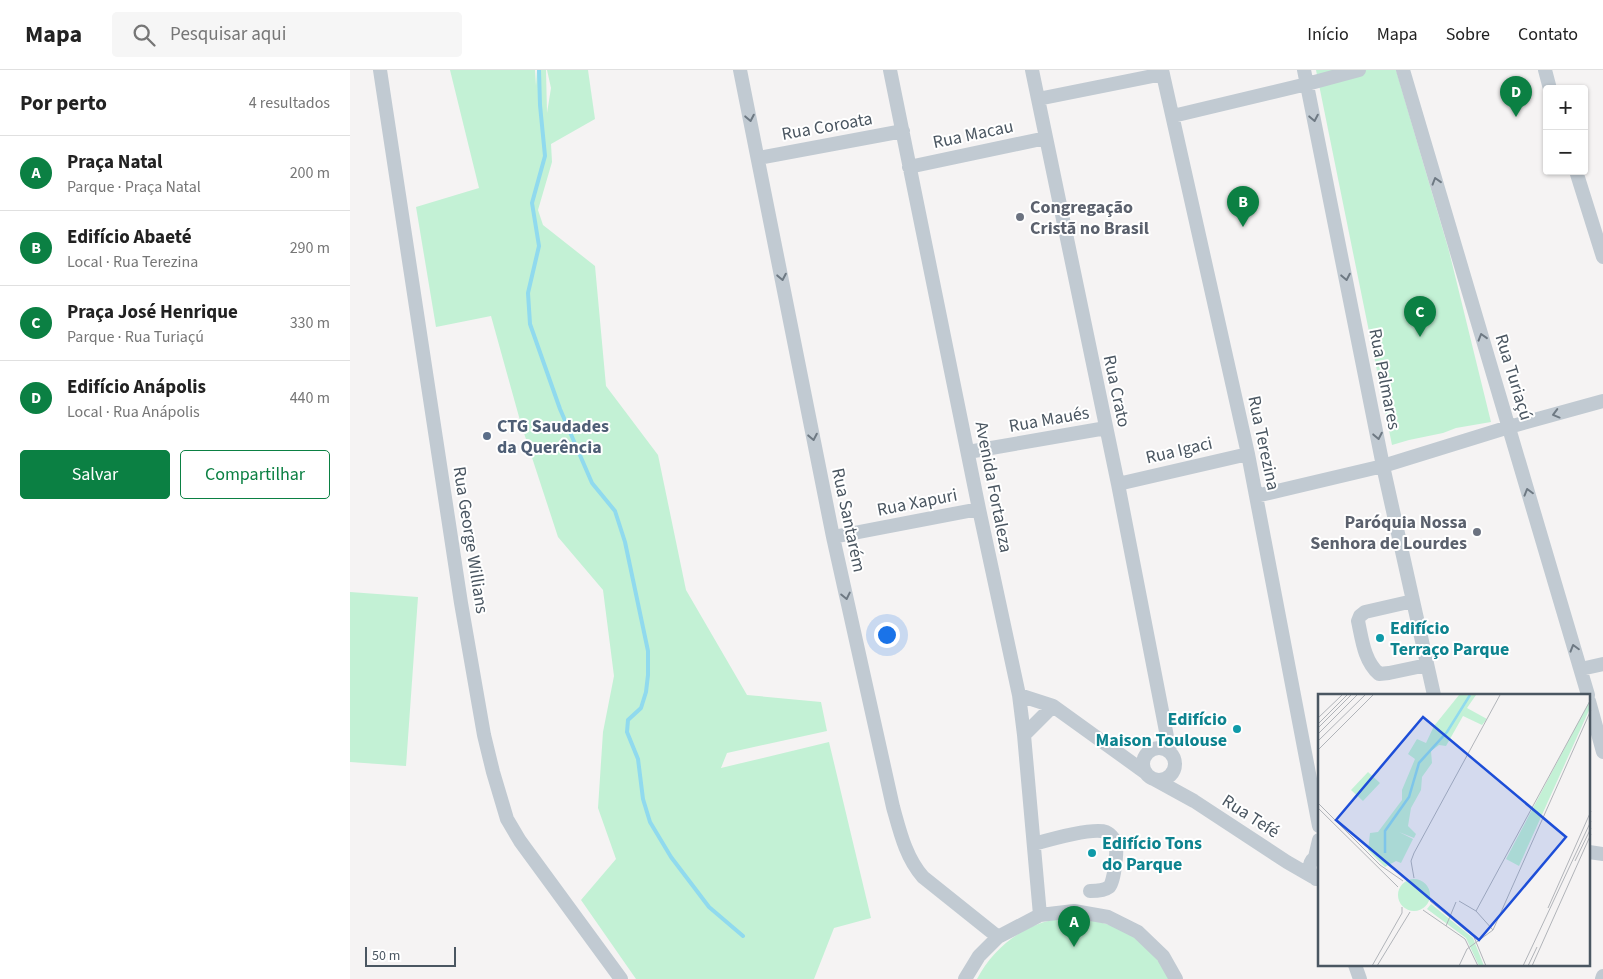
<!DOCTYPE html>
<html lang="pt">
<head>
<meta charset="utf-8">
<style>
	:root { --surface:#fff; --page:#f6f6f6; --text:#222; --muted:#767676; --line:#e0e0e0; --accent:#0b8043 }
	body { margin:0; font-family:"Source Sans 3",sans-serif; background:var(--page); color:var(--text) }
	.controls { position:absolute; right:15px; top:15px; display:grid; overflow:hidden; border-radius:5px; box-shadow:0 1px 4px #0004 }
	.controls button { width:45px; height:45px; display:grid; place-items:center; padding:0; border:0; border-bottom:1px solid var(--line); background:var(--surface); color:var(--text); font:25px sans-serif }
	.scale { position:absolute; left:15px; bottom:12px; width:91px; box-sizing:border-box; padding-left:5px; border:2px solid #4a5661; border-top:0; font-size:14px; line-height:18px; white-space:nowrap; color:#4a5661; -webkit-text-stroke:4px #fff; paint-order:stroke }
	.you { position:absolute; left:536px; top:564px; width:18px; height:18px; margin:-12px; border:4px solid #fff; border-radius:50%; background:#1a73e8; box-shadow:0 0 0 8px #1a73e833 }
	.badge { display:grid; place-items:center; width:32px; height:32px; border-radius:50%; background:var(--accent); color:#fff; font-size:16px; font-weight:700 }
	.pin { position:absolute; translate:-50% -41px; filter:drop-shadow(0 1px 2px #0008) }
	.pin::after { content:''; position:absolute; top:26px; width:18px; height:15px; background:inherit; clip-path:polygon(0 0,100% 0,50% 100%) }
	.list { margin:0; padding:0; list-style:none }
	h2 { display:flex; justify-content:space-between; align-items:center; height:65px; margin:0; padding:0 20px; font-size:21px }
	h2 small { font-size:16px; font-weight:400; color:var(--muted) }
	.list li { display:grid; grid-template-columns:32px 1fr auto; gap:15px; align-items:center; box-sizing:border-box; height:75px; padding:0 20px; border-top:1px solid var(--line) }
	.list b { display:block; font-size:19px; white-space:nowrap }
	.list p { margin:0; font-size:16px; white-space:nowrap; color:var(--muted) }
	.list em { font-size:16px; font-style:normal; color:var(--muted) }
	.actions { display:flex; gap:10px; padding:15px 20px }
	.actions a { flex:1; padding:11px 0; border:1px solid var(--accent); border-radius:5px; text-align:center; font-size:18px; color:var(--accent) }
	.actions .main { background:var(--accent); color:#fff }
	.icon { flex:none; width:28px; height:28px; fill:none; stroke:currentColor; stroke-width:2; stroke-linecap:round; stroke-linejoin:round }
	.map { position:relative; flex:none; width:1253px; height:909px; overflow:hidden }
	header { display:flex; align-items:center; gap:30px; box-sizing:border-box; height:70px; padding:0 25px; background:var(--surface); border-bottom:1px solid var(--line) }
	header strong { font-size:24px }
	nav { display:flex; gap:28px; margin-inline-start:auto; font-size:18px }
	.search { width:350px; height:45px; background:var(--page); display:flex; align-items:center; gap:12px; box-sizing:border-box; padding:0 18px; border-radius:5px; color:var(--muted); font-size:19px }
	main { display:flex }
	aside { flex:1; background:var(--surface) }
	.map>svg:first-child { display:block }
	.green { fill:#c3f1d5 }
	.lines { fill:none; stroke-linecap:round; stroke-linejoin:round }
	.stream { stroke:#90daee; stroke-width:4 }
	.minor { stroke:#c1cad2; stroke-width:14 }
	.oneway { stroke:#6e7983 }
	.worship-dot { fill:#6b7280; stroke:#fff; stroke-width:2 }
	.service-dot { fill:#5c6f8a; stroke:#fff; stroke-width:2 }
	.culture-dot { fill:#0f9aa8; stroke:#fff; stroke-width:2 }
	.labels { text-anchor:middle; stroke-width:4; stroke-linejoin:round; paint-order:stroke }
	.street-label { font-size:18px; fill:#4a5661; stroke:#fff }
	.worship-label { font-size:18px; font-weight:bold; fill:#5b616d; stroke:#fff; text-anchor:start }
	.service-label { font-size:18px; font-weight:bold; fill:#4e5e75; stroke:#fff; text-anchor:start }
	.culture-label { font-size:18px; font-weight:bold; fill:#0d838f; stroke:#fff; text-anchor:start }
	.inset-river { fill:none; stroke:#90daee; stroke-width:2.5 }
	.inset-road { fill:none; stroke:#b1b4b9; stroke-width:1 }
	.view { fill:#1d4ed8; fill-opacity:0.15; stroke:#1d4ed8; stroke-width:2.5 }
	.inset-edge { fill:none; stroke:#4a5661; stroke-width:2.5 }
</style>
</head>
<body>
<header>
<strong>Mapa</strong>
<div class="search"><svg class="icon" aria-label="search" viewBox="0 0 24 24"><circle cx="10" cy="10" r="6"/><path d="M15 15l6 6"/></svg>Pesquisar aqui</div>
<nav><a>Início</a><a>Mapa</a><a>Sobre</a><a>Contato</a></nav>
</header>
<main>
<aside>
<h2>Por perto<small>4 resultados</small></h2>
<ul class="list">
<li><span class="badge">A</span><div><b>Praça Natal</b><p>Parque · Praça Natal</p></div><em>200 m</em></li>
<li><span class="badge">B</span><div><b>Edifício Abaeté</b><p>Local · Rua Terezina</p></div><em>290 m</em></li>
<li><span class="badge">C</span><div><b>Praça José Henrique</b><p>Parque · Rua Turiaçú</p></div><em>330 m</em></li>
<li><span class="badge">D</span><div><b>Edifício Anápolis</b><p>Local · Rua Anápolis</p></div><em>440 m</em></li>
</ul>
<div class="actions"><a class="main">Salvar</a><a>Compartilhar</a></div>
</aside>
<div class="map">
<svg width="1253" height="909" viewBox="0 0 1253 909">
	<rect width="100%" height="100%" fill="#f5f3f3"/>
	<path class="green" d="M100 0H185L186 16 187 0H196L197 43 201 18 197 0H238L245 49 201 74 202 92 188 140 193 155 245 196 256 316 308 385 336 520 397 625 471 632 477 661 377 683 371 698 479 672 521 848 484 858 464 909H286L231 830 266 789 248 738 253 662 264 606 253 520 208 467 171 354 141 246 86 257 66 137 129 118Z
		M966 0H1046L1099 181 1141 352 1106 358 1093 363 1059 370 1042 375Z
		M0 522 68 527 56 696 0 692Z
		M730 848C758 853 779 859 800 880 808 887 814 900 820 909H627C642 880 670 857 702 850 711 848 721 848 730 848Z"/>
	<g class="lines">
		<path class="stream" d="M189 0 190 35 195 86 182 133 189 176 178 223 180 254 210 339 242 413 265 441 275 472 298 581V605L296 622 291 638 278 650 277 662 288 689 293 729 300 752 321 787 359 837 393 866"/>
		<path class="minor" d="M30 0 111 533 134 665 143 702 157 749 170 771 271 909
			M390 0 483 467 543 737C550 762 556 788 573 807L648 867
			M540 0 629 439 669 625 674 665 690 845
			M682 0 768 414 820 682
			M812 0 898 384 969 756
			M954 0 1033 396 1084 625
			M1053 0 1238 625
			M1195 0 1200 19
			M688 29 813 4
			M823 46 957 14 1009 0
			M408 88 553 61
			M559 97 696 68
			M1226 101 1253 187
			M618 382 756 358
			M768 414 898 384
			M906 426 1033 396 1159 357 1253 331
			M483 467 629 439
			M1063 531 1015 542 1010 546 1008 551C1012 569 1014 591 1029 604L1039 603 1077 595
			M1231 599 1253 594
			M669 625 703 636 796 703
			M1239 631 1253 682
			M674 665 703 636
			M793 694a16 16 0 1 1 32 0a16 16 0 1 1-32 0Z
			M804 709 844 731 937 792 963 807
			M684 774C698 770 743 757 756 762 761 764 766 771 766 776 767 784 764 813 759 817 754 821 746 821 740 821
			M1239 782 1253 784
			M965 787 969 770
			M966 809C956 802 958 790 969 785
			M1005 895 1010 909
			M615 909 629 886 648 867 690 845 724 841 758 847 788 862 813 886 826 909
			M1252 909 1253 906"/>
	</g>
	<defs><path id="oneway-chevron" d="M-2-3.5L2.5 0L-2 3.5" fill="none" stroke-width="1.6" stroke-linecap="round" stroke-linejoin="round" transform="scale(1.25)"/></defs>
	<g class="oneway">
		<use href="#oneway-chevron" transform="translate(400 48) rotate(79)"/>
		<use href="#oneway-chevron" transform="translate(964 48) rotate(79)"/>
		<use href="#oneway-chevron" transform="translate(1086 111) rotate(-107)"/>
		<use href="#oneway-chevron" transform="translate(432 207) rotate(79)"/>
		<use href="#oneway-chevron" transform="translate(996 207) rotate(79)"/>
		<use href="#oneway-chevron" transform="translate(1132 267) rotate(-107)"/>
		<use href="#oneway-chevron" transform="translate(1206 344) rotate(165)"/>
		<use href="#oneway-chevron" transform="translate(1028 366) rotate(79)"/>
		<use href="#oneway-chevron" transform="translate(463 367) rotate(79)"/>
		<use href="#oneway-chevron" transform="translate(1178 422) rotate(-106)"/>
		<use href="#oneway-chevron" transform="translate(496 526) rotate(78)"/>
		<use href="#oneway-chevron" transform="translate(1224 578) rotate(-106)"/>
	</g>
	<g class="worship-dot">
		<circle cx="670" cy="147" r="5"/>
		<circle cx="1127" cy="462" r="5"/>
	</g>
	<circle class="service-dot" cx="137" cy="366" r="5"/>
	<g class="culture-dot">
		<circle cx="1030" cy="568" r="5"/>
		<circle cx="887" cy="659" r="5"/>
		<circle cx="742" cy="783" r="5"/>
	</g>
	<g class="labels">
		<g class="street-label">
			<text transform="translate(477 56) rotate(-10)" y="6">Rua Coroata</text>
			<text transform="translate(623 64) rotate(-12)" y="6">Rua Macau</text>
			<text transform="translate(1164 307) rotate(73)" y="6">Rua Turiaçú</text>
			<text transform="translate(1035 309) rotate(79)" y="6">Rua Palmares</text>
			<text transform="translate(767 321) rotate(78)" y="6">Rua Crato</text>
			<text transform="translate(699 349) rotate(-10)" y="6">Rua Maués</text>
			<text transform="translate(914 373) rotate(78)" y="6">Rua Terezina</text>
			<text transform="translate(829 380) rotate(-13)" y="6">Rua Igaci</text>
			<text transform="translate(644 417) rotate(79)" y="6">Avenida Fortaleza</text>
			<text transform="translate(567 432) rotate(-11)" y="6">Rua Xapuri</text>
			<text transform="translate(499 450) rotate(78)" y="6">Rua Santarém</text>
			<text transform="translate(121 470) rotate(81)" y="6">Rua George Willians</text>
			<text transform="translate(901 746) rotate(33)" y="6">Rua Tefé</text>
		</g>
		<g class="worship-label">
			<text x="680" y="143">Congregação<tspan x="680" dy="21">Cristã no Brasil</tspan></text>
			<text x="1117" y="458" text-anchor="end">Paróquia Nossa<tspan x="1117" dy="21">Senhora de Lourdes</tspan></text>
		</g>
		<g class="service-label">
			<text x="147" y="362">CTG Saudades<tspan x="147" dy="21">da Querência</tspan></text>
		</g>
		<g class="culture-label">
			<text x="1040" y="564">Edifício<tspan x="1040" dy="21">Terraço Parque</tspan></text>
			<text x="877" y="655" text-anchor="end">Edifício<tspan x="877" dy="21">Maison Toulouse</tspan></text>
			<text x="752" y="779">Edifício Tons<tspan x="752" dy="21">do Parque</tspan></text>
		</g>
	</g>
	<g transform="translate(968 624)">
		<rect width="272" height="272" fill="#f5f3f3"/>
		<path d="M141 1H158L149 14 169 25 164 31 145 22 128 52 121 51 113 57 114 69 104 83 103 96 93 114 90 132 98 140 96 144 81 138 95 145 83 169 78 167 67 173 50 156 52 139 60 138 84 106V96L97 65 90 60 99 45 108 49 116 32ZM272 6V14L201 172 188 165ZM50 78 62 89 45 107 33 96ZM80 201a16 16 0 1 1 32 0a16 16 0 1 1-32 0ZM113 210 155 244 166 272H161L148 244 109 215Z" fill="#c3f1d5"/>
		<path class="inset-river" d="M67 159V137L91 103 101 69 129 38 152 1"/>
		<path class="inset-road" d="M0 24 24 1M0 30 29 1M0 34 33 1M0 40 39 1M0 47 47 1M0 56 55 1M0 109 62 171 85 187M0 114 80 193M257 167 273 134M96 184 93 167 96 159 182 1M112 207 156 243 168 272M141 207 158 217 175 236M230 214 273 117M105 216 147 245 160 272M158 217 273 5M128 232 138 208M54 272 84 219V213M59 272 92 218M141 272 149 255 175 236 273 16M205 272 273 127M210 272 219 253M214 272 273 140"/>
		<path class="view" d="M105 23 248 143 161 246 18 126Z"/>
		<rect width="272" height="272" class="inset-edge"/>
	</g>
</svg>
<div class="controls">
<button>+</button>
<button>−</button>
</div>
<div class="scale">50 m</div>
<div class="you"></div>
<div class="pin badge" style="left:724px;top:877px">A</div>
<div class="pin badge" style="left:893px;top:157px">B</div>
<div class="pin badge" style="left:1070px;top:267px">C</div>
<div class="pin badge" style="left:1166px;top:47px">D</div>
</div>
</main>
</body>
</html>
